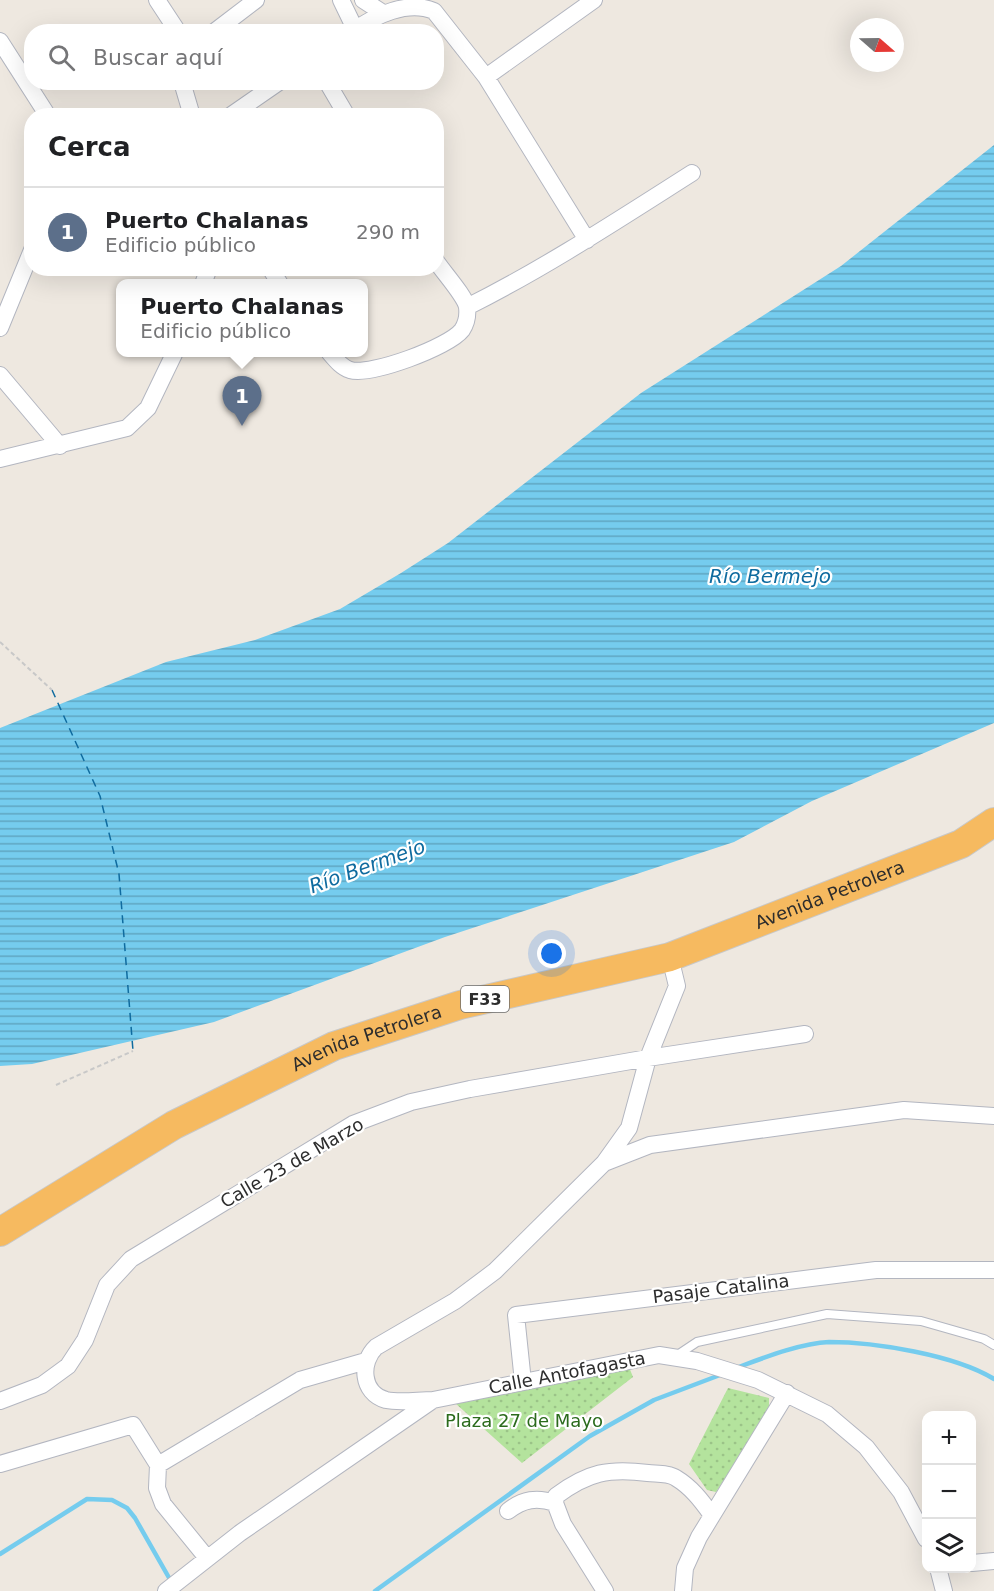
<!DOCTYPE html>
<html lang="es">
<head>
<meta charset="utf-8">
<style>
	:root { --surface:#fff; --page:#f2f2f2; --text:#202124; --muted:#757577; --line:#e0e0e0; --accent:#4262f8 }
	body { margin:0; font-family:"DejaVu Sans",sans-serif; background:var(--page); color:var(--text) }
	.controls { position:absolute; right:18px; bottom:18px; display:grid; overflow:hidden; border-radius:12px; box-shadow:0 6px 24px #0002 }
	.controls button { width:54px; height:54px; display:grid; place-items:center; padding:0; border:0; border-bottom:2px solid var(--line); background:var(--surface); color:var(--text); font:30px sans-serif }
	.compass { position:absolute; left:850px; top:18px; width:54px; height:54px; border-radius:50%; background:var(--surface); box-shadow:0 6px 24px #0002; rotate:110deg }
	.you { position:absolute; left:552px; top:954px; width:21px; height:21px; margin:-15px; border:4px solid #fff; border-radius:50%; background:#1a73e8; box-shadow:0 0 0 9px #1a73e833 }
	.badge { display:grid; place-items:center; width:39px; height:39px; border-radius:50%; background:var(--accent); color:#fff; font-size:20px; font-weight:700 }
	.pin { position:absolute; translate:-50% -50px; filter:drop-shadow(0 2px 3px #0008) }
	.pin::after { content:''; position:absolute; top:32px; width:21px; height:18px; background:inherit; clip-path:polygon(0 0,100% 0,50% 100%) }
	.popup { position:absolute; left:116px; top:279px; width:252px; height:78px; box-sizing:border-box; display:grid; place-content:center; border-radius:12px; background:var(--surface); filter:drop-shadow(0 2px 4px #0005); font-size:20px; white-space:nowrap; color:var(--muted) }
	.popup b { font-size:22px; color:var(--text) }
	.popup::after { content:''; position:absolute; left:50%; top:100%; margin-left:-12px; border:12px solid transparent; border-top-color:var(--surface) }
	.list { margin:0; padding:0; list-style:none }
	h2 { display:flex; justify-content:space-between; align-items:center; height:78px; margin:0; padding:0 24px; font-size:26px }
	h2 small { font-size:20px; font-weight:400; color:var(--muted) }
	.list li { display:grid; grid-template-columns:39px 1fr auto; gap:18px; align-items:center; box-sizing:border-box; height:90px; padding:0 24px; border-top:2px solid var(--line) }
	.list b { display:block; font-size:22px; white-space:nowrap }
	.list p { margin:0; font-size:20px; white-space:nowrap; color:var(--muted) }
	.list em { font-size:20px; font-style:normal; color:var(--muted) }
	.icon { flex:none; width:33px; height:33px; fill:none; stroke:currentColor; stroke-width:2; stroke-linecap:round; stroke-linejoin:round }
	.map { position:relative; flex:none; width:994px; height:1591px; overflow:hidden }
	.search { position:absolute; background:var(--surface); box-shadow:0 6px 24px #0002; left:24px; top:24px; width:420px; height:66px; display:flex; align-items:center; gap:15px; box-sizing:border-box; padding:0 21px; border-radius:24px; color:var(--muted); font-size:22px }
	.panel { position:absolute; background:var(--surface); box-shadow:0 6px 24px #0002; left:24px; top:108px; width:420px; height:168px; border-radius:24px }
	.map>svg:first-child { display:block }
	.green { fill:url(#green-dots) }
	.water { fill:url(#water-rules) }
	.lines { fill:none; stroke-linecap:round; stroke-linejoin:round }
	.stream { stroke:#75ccee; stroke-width:4.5 }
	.ferry { stroke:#0f6b9f; stroke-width:1.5; stroke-dasharray:8 6; stroke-linecap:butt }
	.service-casing { stroke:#b3b6c0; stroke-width:10 }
	.minor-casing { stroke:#b3b6c0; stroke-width:18 }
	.trunk-casing { stroke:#c8c8c8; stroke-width:30 }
	.path { stroke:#c8c8c8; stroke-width:2; stroke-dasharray:4.5 3; stroke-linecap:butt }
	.service { stroke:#fff; stroke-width:8 }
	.minor { stroke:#fff; stroke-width:16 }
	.trunk { stroke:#f6ba60; stroke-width:28 }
	.labels { text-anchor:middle; stroke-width:4.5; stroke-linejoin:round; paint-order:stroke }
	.shield { fill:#fff; stroke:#6c6c6c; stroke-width:1.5 }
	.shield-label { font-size:16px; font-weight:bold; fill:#2d2d2d }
	.street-label { font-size:18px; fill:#2d2d2d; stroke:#fff }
	.park-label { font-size:18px; fill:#2b6b1c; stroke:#fff }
	.water-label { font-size:20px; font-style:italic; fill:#0f6b9f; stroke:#fff }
</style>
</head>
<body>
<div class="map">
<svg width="994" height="1591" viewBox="0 0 994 1591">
	<defs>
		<pattern id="green-dots" width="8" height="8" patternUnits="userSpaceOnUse" patternTransform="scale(1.5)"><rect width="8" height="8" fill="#b4e39d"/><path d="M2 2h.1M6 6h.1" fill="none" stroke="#9bc388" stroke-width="1.8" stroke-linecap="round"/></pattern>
		<pattern id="water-rules" width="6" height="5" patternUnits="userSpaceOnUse" patternTransform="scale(1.5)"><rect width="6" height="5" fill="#75ccee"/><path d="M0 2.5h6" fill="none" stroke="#60a6c1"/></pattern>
	</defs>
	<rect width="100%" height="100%" fill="#eee8e0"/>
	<path class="green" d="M629 1367 633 1377 522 1463 455 1403Z
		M728 1388 769 1398V1411L716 1492 707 1490 689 1464Z"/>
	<path class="water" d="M994 145V723L812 801 734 842 445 937 214 1022 32 1064 0 1066V728L166 662 255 640 340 609 401 573 448 543 641 393 841 266Z"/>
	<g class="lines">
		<path class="stream" d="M736 1368C763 1358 801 1343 829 1342 875 1342 955 1355 994 1379
			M0 1554 87 1499 112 1500 127 1508 135 1518 172 1583
			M375 1591 590 1436 654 1400 720 1375"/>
		<path class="ferry" d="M52 690 100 796 119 874 133 1051"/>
		<g class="service-casing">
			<path id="service" d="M676 1356 697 1342 827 1314 921 1321 984 1339 994 1345"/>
		</g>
		<g class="minor-casing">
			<path id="minor" d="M157 0 178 32
				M341 0 355 29
				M363 0 383 13
				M214 32 256 0
				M352 32C375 15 408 0 434 11L486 77 587 240
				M0 41 48 116
				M486 77 594 0
				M182 82 192 116
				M327 82 347 116
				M230 116 279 82
				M270 268 280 284
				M203 284 209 268
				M467 307C545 268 618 220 692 173
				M0 328 32 250
				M329 352C335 359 341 367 350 370 371 376 449 347 462 330 466 324 468 315 467 307 465 296 444 273 436 261
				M0 375 60 446
				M0 459 127 428 148 408 175 352
				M604 1163 650 1145 904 1110 994 1116
				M523 1382 516 1315 876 1270H994
				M433 1400C418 1400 400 1403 386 1400 361 1393 360 1362 376 1347L455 1301 495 1271 604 1163 629 1128 648 1058 677 986 670 957
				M0 1401 42 1385 68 1366 85 1340 107 1285 131 1259 353 1124 411 1102 470 1089 648 1058 805 1034
				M0 1464 133 1425 158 1465 300 1380 366 1361
				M158 1465 157 1488 163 1504 207 1558
				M555 1503 556 1496C588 1472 609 1468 648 1473 656 1474 669 1473 676 1478 691 1487 701 1500 711 1514
				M508 1511C523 1499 537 1497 555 1503L563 1524 605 1591
				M972 1563 994 1561
				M938 1568 944 1591
				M166 1591 240 1533 433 1400 659 1355 697 1361 758 1380 827 1414 866 1447 901 1492 926 1539
				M683 1591 685 1568 699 1537 787 1393"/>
		</g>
		<g class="trunk-casing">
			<g id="trunk">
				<path id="s1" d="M0 1232 174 1125 334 1046 460 1005 670 957 961 844 994 822"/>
			</g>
		</g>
		<path class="path" d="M0 642 52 690
			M56 1085 133 1051"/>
		<use href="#service" class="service"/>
		<use href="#minor" class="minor"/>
		<use href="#trunk" class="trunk"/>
	</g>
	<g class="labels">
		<rect class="shield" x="461" y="986" width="48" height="26" rx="4.5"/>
		<g class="shield-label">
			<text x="485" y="1005">F33</text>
		</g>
		<g class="street-label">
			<text dy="6" stroke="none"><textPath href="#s1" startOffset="902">Avenida Petrolera</textPath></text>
			<text dy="6" stroke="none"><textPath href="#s1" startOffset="416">Avenida Petrolera</textPath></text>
			<text transform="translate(292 1163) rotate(-30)" y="6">Calle 23 de Marzo</text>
			<text transform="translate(721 1289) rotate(-7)" y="6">Pasaje Catalina</text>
			<text transform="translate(567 1373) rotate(-11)" y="6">Calle Antofagasta</text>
		</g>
		<g class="park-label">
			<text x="524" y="1427">Plaza 27 de Mayo</text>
		</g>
		<g class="water-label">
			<text x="770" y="583">Río Bermejo</text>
			<text transform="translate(367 866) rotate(-20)" y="7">Río Bermejo</text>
		</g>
	</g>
</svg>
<div class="controls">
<button>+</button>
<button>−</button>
<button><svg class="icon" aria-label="layers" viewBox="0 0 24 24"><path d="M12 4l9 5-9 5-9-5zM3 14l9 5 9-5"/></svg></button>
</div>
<svg class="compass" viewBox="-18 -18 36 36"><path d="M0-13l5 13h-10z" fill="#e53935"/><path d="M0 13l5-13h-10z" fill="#757577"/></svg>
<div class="you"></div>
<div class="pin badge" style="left:242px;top:426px;background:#5c6f8a">1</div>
<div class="popup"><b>Puerto Chalanas</b>Edificio público</div>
<div class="search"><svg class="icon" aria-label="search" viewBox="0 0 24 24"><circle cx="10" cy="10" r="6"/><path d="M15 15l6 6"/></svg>Buscar aquí</div>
<section class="panel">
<h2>Cerca<small></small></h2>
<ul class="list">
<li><span class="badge" style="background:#5c6f8a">1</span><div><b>Puerto Chalanas</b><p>Edificio público</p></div><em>290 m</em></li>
</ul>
</section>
</div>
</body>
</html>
